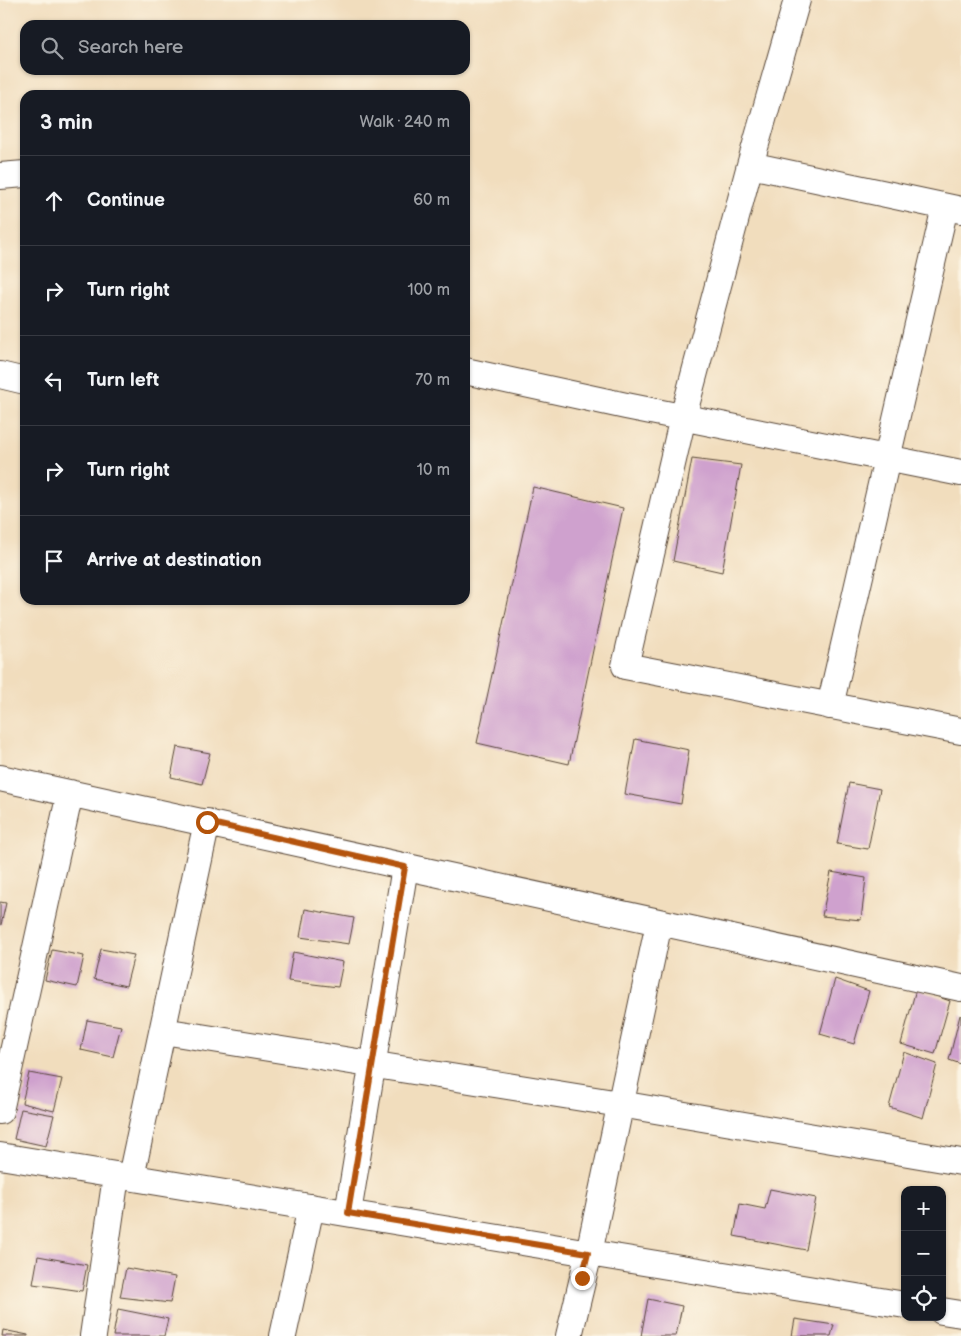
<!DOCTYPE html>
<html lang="en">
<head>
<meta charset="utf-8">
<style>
	:root { --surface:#171b24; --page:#20242c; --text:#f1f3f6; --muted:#9ea1a6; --line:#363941 }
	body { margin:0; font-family:"Balsamiq Sans",sans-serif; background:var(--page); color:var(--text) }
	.controls { position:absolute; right:15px; bottom:15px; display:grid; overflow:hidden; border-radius:10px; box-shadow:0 1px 4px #0004 }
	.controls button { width:45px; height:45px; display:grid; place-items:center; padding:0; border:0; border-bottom:1px solid var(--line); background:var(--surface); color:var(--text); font:25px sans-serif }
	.stop { position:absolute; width:15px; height:15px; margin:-11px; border:4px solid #b45309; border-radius:50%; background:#fff }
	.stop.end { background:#b45309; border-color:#fff; box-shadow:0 1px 5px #0008 }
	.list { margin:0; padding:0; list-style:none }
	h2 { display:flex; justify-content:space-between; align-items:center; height:65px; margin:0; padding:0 20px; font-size:21px }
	h2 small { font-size:16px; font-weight:400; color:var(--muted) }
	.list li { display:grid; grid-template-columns:32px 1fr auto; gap:15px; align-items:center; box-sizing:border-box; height:90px; padding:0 20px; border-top:1px solid var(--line) }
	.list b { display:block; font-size:19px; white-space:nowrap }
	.list em { font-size:16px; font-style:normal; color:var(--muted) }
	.icon { flex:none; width:28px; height:28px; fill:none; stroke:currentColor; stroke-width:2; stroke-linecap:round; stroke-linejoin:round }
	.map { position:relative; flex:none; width:961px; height:1336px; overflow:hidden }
	.search { position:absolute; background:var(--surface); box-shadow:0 1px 4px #0004; left:20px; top:20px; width:450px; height:55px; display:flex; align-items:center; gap:12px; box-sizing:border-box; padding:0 18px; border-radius:15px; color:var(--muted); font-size:19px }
	.panel { position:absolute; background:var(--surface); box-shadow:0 1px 4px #0004; left:20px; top:90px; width:450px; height:515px; border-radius:15px }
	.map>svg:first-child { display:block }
	.building { fill:#cfa1ce }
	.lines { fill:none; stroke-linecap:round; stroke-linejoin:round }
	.minor-casing { stroke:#564536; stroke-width:28 }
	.minor { stroke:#fff; stroke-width:26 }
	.route { stroke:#b45309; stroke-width:6 }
</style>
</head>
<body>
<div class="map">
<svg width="961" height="1336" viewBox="0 0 961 1336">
	<rect width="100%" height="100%" fill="#fcf5e5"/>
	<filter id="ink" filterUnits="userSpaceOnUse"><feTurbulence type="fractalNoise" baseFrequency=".02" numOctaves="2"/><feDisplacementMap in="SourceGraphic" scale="10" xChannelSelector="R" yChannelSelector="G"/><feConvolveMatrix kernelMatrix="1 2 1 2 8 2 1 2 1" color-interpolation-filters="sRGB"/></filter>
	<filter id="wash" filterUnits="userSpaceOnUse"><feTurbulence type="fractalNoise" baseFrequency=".0096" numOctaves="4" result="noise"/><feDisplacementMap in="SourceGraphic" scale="20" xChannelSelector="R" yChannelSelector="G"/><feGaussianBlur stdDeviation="1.12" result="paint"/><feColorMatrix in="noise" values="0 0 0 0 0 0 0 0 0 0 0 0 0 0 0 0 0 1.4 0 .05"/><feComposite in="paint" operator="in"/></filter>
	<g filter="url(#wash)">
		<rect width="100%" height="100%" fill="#f1ddbd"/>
		<g id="blocks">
			<path class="building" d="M692 459 741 465 722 572 673 561Z
				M533 487 623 508 569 764 477 743Z
				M635 739 689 750 681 804 625 794Z
				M177 747 210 753 202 784 171 777Z
				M849 783 880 789 868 849 837 844Z
				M831 872 866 878 861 920 822 916Z
				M0 902 6 903 1 925H0Z
				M305 909 354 918 349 944 300 937Z
				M101 949 134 955 126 986 94 979Z
				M52 950 84 956 77 987 45 980Z
				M293 952 343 962 338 987 288 981Z
				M835 979 869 991 854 1044 820 1034Z
				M916 989 950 1001 935 1054 901 1044Z
				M960 1015 961 1016V1064L949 1060Z
				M87 1020 121 1026 113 1057 81 1050Z
				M904 1052 937 1064 923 1118 889 1107Z
				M29 1073 62 1079 54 1111 22 1103Z
				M21 1109 54 1115 46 1146 14 1139Z
				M770 1189 816 1198 806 1250 734 1236 740 1204 765 1209Z
				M38 1256 87 1265 82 1291 33 1284Z
				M126 1268 175 1277 170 1303 120 1297Z
				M648 1299 682 1306 676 1336H641Z
				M118 1309 168 1319 164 1336H113Z
				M795 1319 834 1325 831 1336H792Z
				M3 1330 28 1335V1336H2Z"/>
		</g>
	</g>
	<g filter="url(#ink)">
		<use href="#blocks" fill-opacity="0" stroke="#564536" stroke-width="1"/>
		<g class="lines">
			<g class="minor-casing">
				<path id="minor" d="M797 0 750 165 683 417 625 666 961 731
					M750 165 961 210
					M0 176 25 174
					M465 371 626 406 961 473
					M0 375 25 381
					M830 706 945 207
					M0 778C321 846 640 920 961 988
					M163 1031 620 1104 961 1162
					M0 1111 70 793
					M0 1156 905 1305
					M131 1177 207 822
					M348 1213 405 867
					M942 1311 961 1314
					M93 1336 116 1176
					M283 1336 311 1207
					M569 1336 589 1253 659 923"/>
			</g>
			<use href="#minor" class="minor"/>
		</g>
	</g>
	<g class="lines" filter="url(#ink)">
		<path class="route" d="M207 822 405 867 348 1213 588 1253 582 1278"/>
	</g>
</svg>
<div class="controls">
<button>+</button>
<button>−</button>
<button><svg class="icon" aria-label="locate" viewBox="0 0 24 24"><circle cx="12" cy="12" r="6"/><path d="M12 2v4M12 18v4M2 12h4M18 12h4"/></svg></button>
</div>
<div class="stop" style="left:207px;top:822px"></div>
<div class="stop end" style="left:582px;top:1278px"></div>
<div class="search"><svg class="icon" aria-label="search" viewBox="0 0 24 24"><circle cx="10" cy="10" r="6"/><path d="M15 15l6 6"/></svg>Search here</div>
<section class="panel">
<h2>3 min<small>Walk · 240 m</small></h2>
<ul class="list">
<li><svg class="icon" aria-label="ahead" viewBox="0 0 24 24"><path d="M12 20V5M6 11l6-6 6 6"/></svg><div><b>Continue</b></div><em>60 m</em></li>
<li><svg class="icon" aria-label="right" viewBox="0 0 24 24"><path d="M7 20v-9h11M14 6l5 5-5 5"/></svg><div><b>Turn right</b></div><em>100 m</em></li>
<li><svg class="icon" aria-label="left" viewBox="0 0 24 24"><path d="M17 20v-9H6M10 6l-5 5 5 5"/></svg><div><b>Turn left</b></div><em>70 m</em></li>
<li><svg class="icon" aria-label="right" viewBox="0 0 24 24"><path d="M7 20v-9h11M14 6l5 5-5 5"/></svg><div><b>Turn right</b></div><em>10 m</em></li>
<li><svg class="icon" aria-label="arrive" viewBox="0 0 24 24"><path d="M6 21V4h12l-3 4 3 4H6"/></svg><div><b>Arrive at destination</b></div></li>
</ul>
</section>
</div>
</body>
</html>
